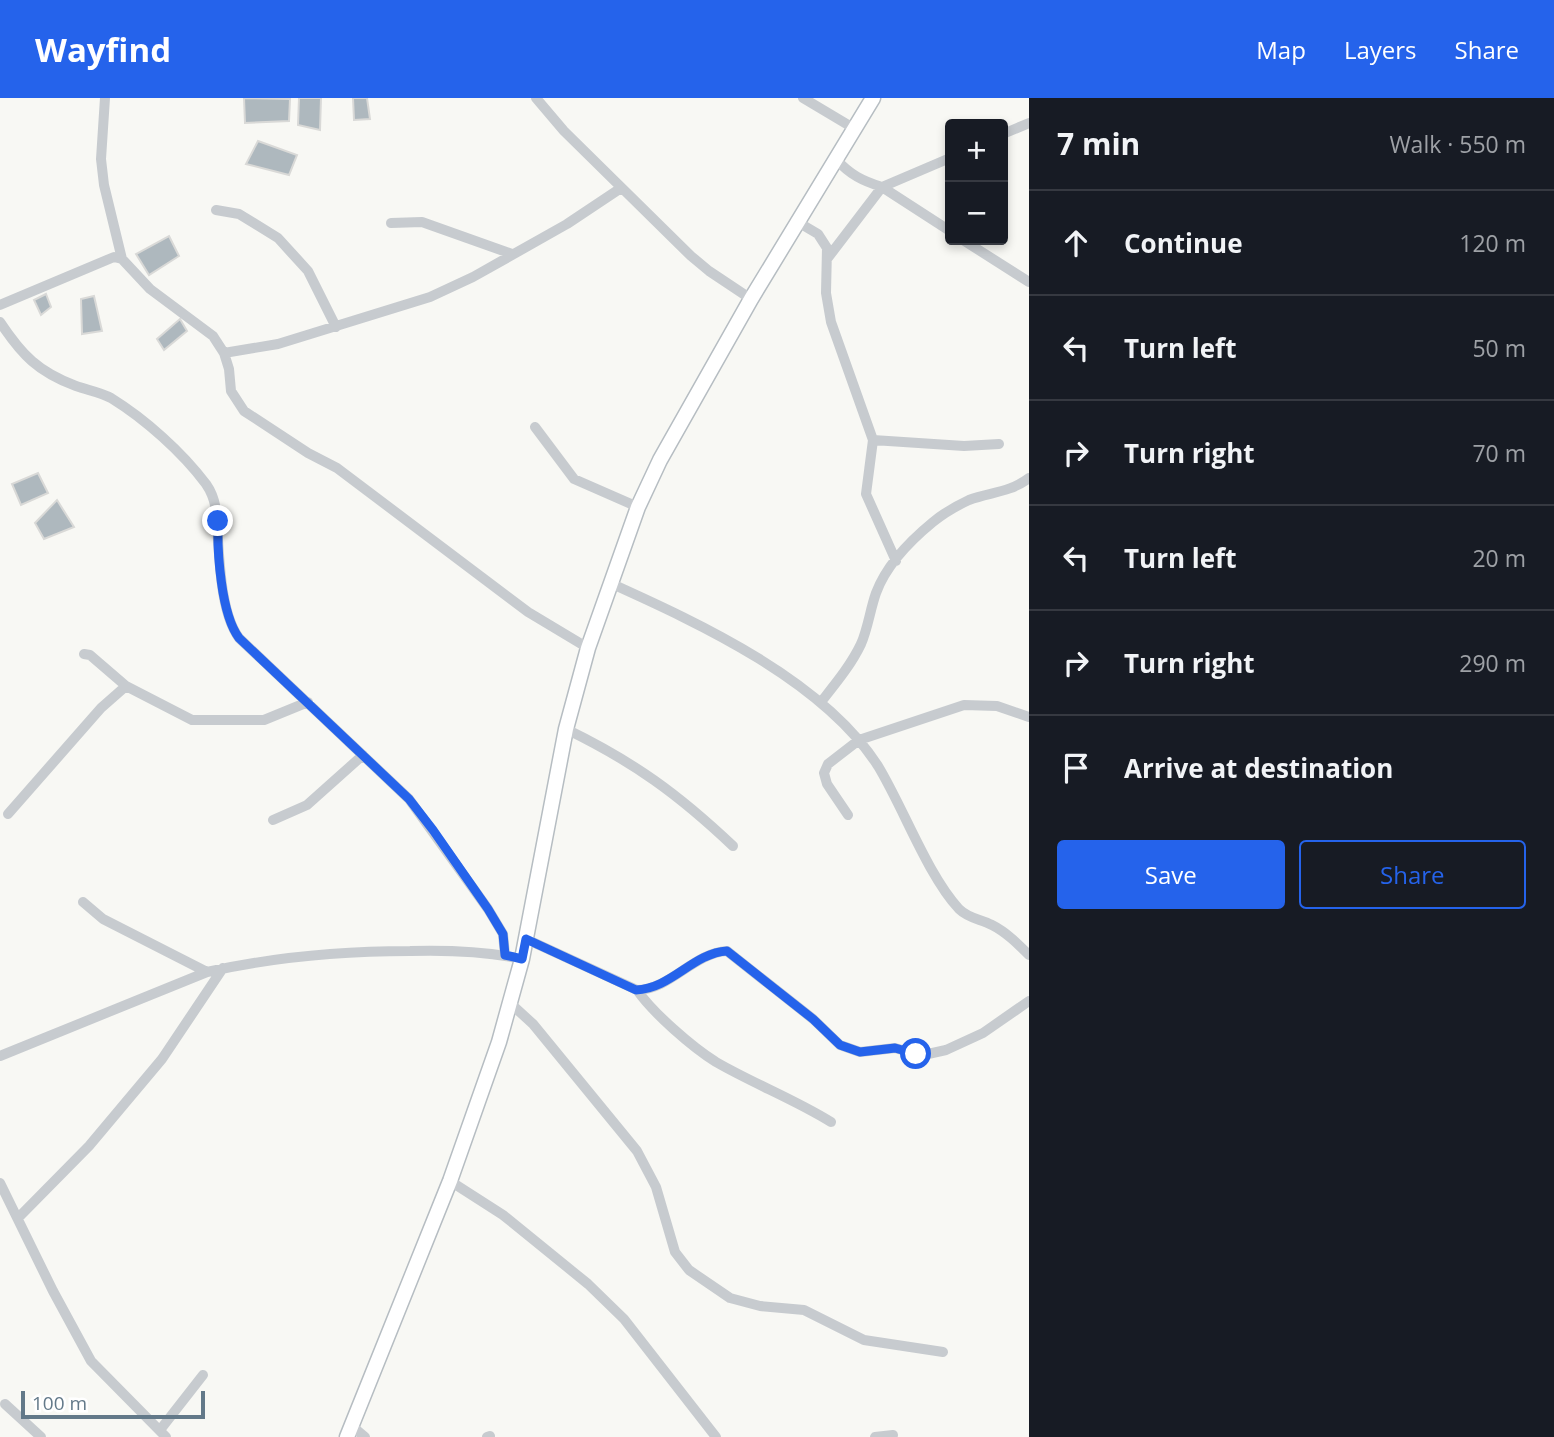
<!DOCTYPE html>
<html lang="en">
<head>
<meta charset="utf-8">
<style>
	:root { --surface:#171b24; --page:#242831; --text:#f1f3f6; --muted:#9ea1a6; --line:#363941; --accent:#2563eb }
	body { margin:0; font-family:"Open Sans",sans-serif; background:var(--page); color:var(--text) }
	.controls { position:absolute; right:21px; top:21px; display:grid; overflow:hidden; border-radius:7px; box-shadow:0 4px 10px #0003 }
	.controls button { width:63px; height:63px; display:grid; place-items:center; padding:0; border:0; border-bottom:2px solid var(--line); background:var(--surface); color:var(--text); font:35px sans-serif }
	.scale { position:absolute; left:21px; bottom:18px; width:184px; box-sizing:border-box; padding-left:7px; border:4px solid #637989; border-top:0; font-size:19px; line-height:24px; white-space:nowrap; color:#637989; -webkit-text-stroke:5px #fff; paint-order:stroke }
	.stop { position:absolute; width:21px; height:21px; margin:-16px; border:5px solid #2563eb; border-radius:50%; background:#fff }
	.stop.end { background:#2563eb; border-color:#fff; box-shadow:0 2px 7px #0008 }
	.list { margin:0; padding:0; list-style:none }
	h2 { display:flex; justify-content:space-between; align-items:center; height:91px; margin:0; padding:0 28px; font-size:30px }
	h2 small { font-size:23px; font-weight:400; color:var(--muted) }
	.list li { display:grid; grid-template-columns:46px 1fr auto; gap:21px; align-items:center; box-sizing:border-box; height:105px; padding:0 28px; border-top:2px solid var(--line) }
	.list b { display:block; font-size:26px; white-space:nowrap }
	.list em { font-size:23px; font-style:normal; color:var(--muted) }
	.actions { display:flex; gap:14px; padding:21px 28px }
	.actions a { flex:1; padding:16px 0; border:2px solid var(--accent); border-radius:7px; text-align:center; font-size:24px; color:var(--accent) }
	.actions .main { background:var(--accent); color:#fff }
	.icon { flex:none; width:38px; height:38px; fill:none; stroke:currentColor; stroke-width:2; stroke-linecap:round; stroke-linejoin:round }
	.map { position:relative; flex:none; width:1029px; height:1339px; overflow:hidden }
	header { display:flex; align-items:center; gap:42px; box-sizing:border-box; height:98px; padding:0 35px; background:var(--accent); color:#fff }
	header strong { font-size:33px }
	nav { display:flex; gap:38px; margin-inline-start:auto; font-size:24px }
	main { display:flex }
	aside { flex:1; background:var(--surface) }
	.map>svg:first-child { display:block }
	.building { fill:#aeb8be; stroke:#d9d9d7; stroke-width:2 }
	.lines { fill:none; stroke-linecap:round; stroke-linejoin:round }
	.secondary-casing { stroke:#b6bdc2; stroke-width:17 }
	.minor { stroke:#c7cbcf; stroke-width:10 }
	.secondary { stroke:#fff; stroke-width:14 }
	.route { stroke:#2563eb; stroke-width:9 }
</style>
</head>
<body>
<header>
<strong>Wayfind</strong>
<nav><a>Map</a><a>Layers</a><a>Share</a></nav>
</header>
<main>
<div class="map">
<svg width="1029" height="1339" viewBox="0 0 1029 1339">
	<rect width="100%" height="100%" fill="#f8f8f4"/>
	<path class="building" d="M244 0 290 1 289 23 245 25Z
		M299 0H321L320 32 298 27Z
		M353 0H367L370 21 354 22Z
		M258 43 297 57 289 77 246 66Z
		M169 138 179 158 149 177 136 156Z
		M46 196 51 209 41 217 34 202Z
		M94 198 102 233 82 236 81 201Z
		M180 221 187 233 164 252 157 241Z
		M38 375 48 395 21 407 12 386Z
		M57 402 74 429 44 441 35 425Z"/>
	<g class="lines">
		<g class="secondary-casing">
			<path id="secondary" d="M347 1339 450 1083 499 944 522 861 566 631 588 550 638 409 660 362 751 201 873 0"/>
		</g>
		<path class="minor" d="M105 0 101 61 104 87 122 161
			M536 0 564 33 691 158 709 173 751 201
			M803 0 855 31
			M1003 36 1029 25
			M836 61C850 77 863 83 882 89L950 60
			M216 112 239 116 278 140 308 173 336 229
			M796 123 818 136 827 150 826 195 831 224 873 342
			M391 125 422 124 512 156
			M963 142 1029 184
			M827 161 882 89 950 133
			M0 207 114 159 122 161 150 191 213 238 224 255 229 271 231 293 244 313 308 355 337 370 528 514 588 550
			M0 224C22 257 38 274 76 288 87 292 100 294 111 300 145 321 182 354 206 386 218 403 217 422 218 442 220 471 222 517 239 540L409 701 488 811 503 836 505 857
			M224 255 278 246 430 199 473 179 567 126 621 90
			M535 329 574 381 638 409
			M896 463 866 396 873 342 964 348 999 346
			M610 485C701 526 824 583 878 668 904 711 927 776 959 811 969 821 981 821 992 827 1006 834 1018 846 1029 857
			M84 556 90 557 126 588 192 622H264L308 604
			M821 604C836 585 851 567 861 546 868 530 870 512 876 495 886 468 911 442 933 424 944 415 956 408 969 402 990 394 1009 395 1029 380
			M566 631C634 664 678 696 733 748
			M8 716 101 610 126 588
			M848 717 827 686 824 675 828 666 859 642 964 607 997 608 1029 619
			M273 722 307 707 363 657
			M83 804 103 821 207 874
			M526 841 637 892C671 891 693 855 727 853L813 921 840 947 860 954 895 950 916 956H928L946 952 983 935 1029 903
			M637 892C653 915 692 949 716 964 754 986 794 1001 831 1024
			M510 905 533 926 637 1053 656 1089 675 1154 689 1172 730 1200 760 1208 804 1212 864 1242 943 1254
			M0 958 207 874C274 859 341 853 410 853 447 852 485 853 522 861
			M450 1083 503 1117 588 1186 624 1221 716 1339
			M0 1085 53 1193 91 1263 166 1339
			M18 1120 89 1048 162 961 223 870
			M5 1306 41 1339
			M352 1328 365 1339
			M160 1332 203 1277
			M487 1339 490 1338
			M875 1339 893 1337"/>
		<use href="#secondary" class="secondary"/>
	</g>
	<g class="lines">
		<path class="route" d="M218 423C217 454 221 516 239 540L409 701 433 732 488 811 503 836 505 857 522 861 526 841 636 892C671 891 693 855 727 853L813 921 840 947 860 954 895 950 916 956"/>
	</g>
</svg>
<div class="controls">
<button>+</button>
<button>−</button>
</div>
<div class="scale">100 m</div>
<div class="stop" style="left:916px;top:956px"></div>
<div class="stop end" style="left:218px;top:423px"></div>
</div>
<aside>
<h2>7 min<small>Walk · 550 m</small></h2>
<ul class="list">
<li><svg class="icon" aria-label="ahead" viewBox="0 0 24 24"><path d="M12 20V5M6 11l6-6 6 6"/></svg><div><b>Continue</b></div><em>120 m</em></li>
<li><svg class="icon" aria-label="left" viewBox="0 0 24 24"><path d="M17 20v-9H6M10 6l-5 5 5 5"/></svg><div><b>Turn left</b></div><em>50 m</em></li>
<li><svg class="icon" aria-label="right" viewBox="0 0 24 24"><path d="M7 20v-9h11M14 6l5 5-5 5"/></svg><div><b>Turn right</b></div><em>70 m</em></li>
<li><svg class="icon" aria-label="left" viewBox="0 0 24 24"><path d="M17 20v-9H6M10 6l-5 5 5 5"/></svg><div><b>Turn left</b></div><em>20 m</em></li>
<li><svg class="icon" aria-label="right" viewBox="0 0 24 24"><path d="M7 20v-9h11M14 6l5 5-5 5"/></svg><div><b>Turn right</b></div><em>290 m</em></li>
<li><svg class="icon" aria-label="arrive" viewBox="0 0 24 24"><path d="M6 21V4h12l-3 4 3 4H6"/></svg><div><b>Arrive at destination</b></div></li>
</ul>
<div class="actions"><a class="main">Save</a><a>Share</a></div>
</aside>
</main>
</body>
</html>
